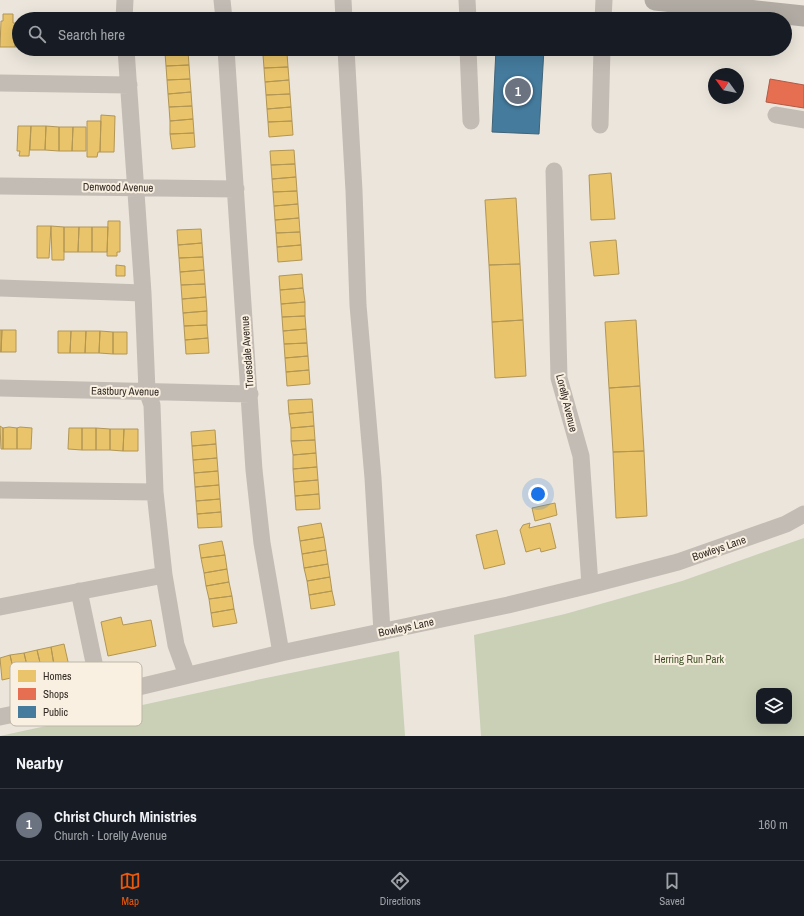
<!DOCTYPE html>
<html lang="en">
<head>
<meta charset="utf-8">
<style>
	:root { --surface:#171b24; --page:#242831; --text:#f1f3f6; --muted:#9ea1a6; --line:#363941; --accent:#ea580c }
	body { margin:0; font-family:"Archivo Narrow",sans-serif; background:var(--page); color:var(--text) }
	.controls { position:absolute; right:12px; bottom:12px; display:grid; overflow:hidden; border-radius:8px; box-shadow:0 4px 16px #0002 }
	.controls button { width:36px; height:36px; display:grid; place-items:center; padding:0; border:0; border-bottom:1px solid var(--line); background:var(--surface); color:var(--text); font:20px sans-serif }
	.compass { position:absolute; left:708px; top:68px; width:36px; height:36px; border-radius:50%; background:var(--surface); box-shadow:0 4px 16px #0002; rotate:303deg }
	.you { position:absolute; left:538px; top:494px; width:14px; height:14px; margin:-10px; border:3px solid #fff; border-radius:50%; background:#1a73e8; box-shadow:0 0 0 6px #1a73e833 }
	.badge { display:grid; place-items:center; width:26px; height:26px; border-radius:50%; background:var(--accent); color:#fff; font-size:13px; font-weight:700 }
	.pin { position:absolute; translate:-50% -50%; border:2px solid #fff; box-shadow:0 1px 4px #0006 }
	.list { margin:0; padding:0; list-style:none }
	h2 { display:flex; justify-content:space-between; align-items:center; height:52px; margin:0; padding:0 16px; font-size:17px }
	h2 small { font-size:13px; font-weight:400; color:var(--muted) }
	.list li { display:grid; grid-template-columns:26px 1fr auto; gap:12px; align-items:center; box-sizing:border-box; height:72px; padding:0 16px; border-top:1px solid var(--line) }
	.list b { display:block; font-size:15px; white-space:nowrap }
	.list p { margin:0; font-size:13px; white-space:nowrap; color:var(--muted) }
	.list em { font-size:13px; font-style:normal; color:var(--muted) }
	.icon { flex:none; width:22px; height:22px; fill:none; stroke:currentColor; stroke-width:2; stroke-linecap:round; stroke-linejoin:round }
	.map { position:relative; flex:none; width:804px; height:736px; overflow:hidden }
	.search { position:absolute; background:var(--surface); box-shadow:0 4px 16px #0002; left:12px; right:12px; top:12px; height:44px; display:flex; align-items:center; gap:10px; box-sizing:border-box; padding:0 14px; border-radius:22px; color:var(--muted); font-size:15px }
	.sheet { height:124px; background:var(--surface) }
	nav { display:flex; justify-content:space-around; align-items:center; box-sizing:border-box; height:56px; border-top:1px solid var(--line); background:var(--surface); font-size:11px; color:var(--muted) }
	nav a { display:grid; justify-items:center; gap:2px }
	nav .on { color:var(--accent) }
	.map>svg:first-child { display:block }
	.green { fill:#c9d0b5; fill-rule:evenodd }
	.homes { fill:#e9c46a; stroke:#b29655 }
	.shops { fill:#e76f51; stroke:#b15a44 }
	.public { fill:#457b9d; stroke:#406379 }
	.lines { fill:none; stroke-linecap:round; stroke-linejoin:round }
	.minor { stroke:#c3bcb5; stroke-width:17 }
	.major { stroke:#b1aba4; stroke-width:21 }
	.labels { text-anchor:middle; stroke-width:4; stroke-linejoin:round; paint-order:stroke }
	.street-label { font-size:11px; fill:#332a24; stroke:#f9f0e1 }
	.park-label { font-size:11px; fill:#3f5128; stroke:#f9f0e1 }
	.key { fill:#f9f0e1; stroke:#beb5a8; stroke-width:1 }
	.key-label { font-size:11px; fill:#332a24 }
</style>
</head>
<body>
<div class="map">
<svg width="804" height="736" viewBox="0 0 804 736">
	<rect width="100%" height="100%" fill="#ebe5db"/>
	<path class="green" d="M804 538V736H481L474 635 565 614 682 581ZM759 691H789V721H759Z
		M399 651 405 736H0L266 678Z"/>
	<path class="homes" d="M3 14H13V23H15V47H0L1 21H3Z
		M15 23H19V47H15Z
		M83 49H95V55L83 54Z
		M165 49H188V51L165 53Z
		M263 49H287V53L263 55Z
		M188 51 189 65 166 66 165 53Z
		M287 53 288 67 264 68 263 55Z
		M189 65 190 79 167 80 166 66Z
		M288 67 289 80 265 82 264 68Z
		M190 79 191 92 168 94 167 80Z
		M289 80 290 94 266 95 265 82Z
		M191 92 192 106 169 107 168 94Z
		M290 94 291 107 267 109 266 95Z
		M192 106 193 119 170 121 169 107Z
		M291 107 292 121 268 122 267 109Z
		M101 115 115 116 114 152H100Z
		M193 119 194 133 170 134V121Z
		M87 121H101L100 152H98L97 157H87Z
		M292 121 293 135 269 137 268 122Z
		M18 126H31L29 156H19L20 151H17Z
		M31 126H46L45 150H30Z
		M46 126 59 127V151L45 150Z
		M59 127H73L72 151H59Z
		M73 127H86V151H72Z
		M194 133 195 147 172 149 170 134Z
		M294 150 295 164 271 165 270 151Z
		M295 164 296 177 272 179 271 165Z
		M611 173 615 219 591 220 589 175Z
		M296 177 297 191 273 192 272 179Z
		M297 191 298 204 274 206 273 192Z
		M516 198 520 264 489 265 485 200Z
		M298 204 299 218 275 220 274 206Z
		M299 218 300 232 276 233 275 220Z
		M108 221H120V252H117V256H107Z
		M37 226H51L49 258H37Z
		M51 226 64 227V260H52Z
		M64 227H79L78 252H64Z
		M79 227H92V252H78Z
		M92 227H108L107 252H92Z
		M201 229 202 243 178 245 177 230Z
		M300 232 301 245 277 247 276 233Z
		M616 240 619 274 594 276 590 242Z
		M202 243 203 257 179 258 178 245Z
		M301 245 302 260 278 262 277 247Z
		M203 257 204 270 180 272 179 258Z
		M520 264 523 320 492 322 489 265Z
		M116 265 125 266V276H116Z
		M204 270 205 284 181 285 180 272Z
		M302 274 303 288 280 290 279 276Z
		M205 284 206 297 182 299 181 285Z
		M303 288 305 302 281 304 280 290Z
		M206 297 207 311 183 313 182 299Z
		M305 302V316L282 317 281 304Z
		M207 311V325L184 326 183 313Z
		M305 316 306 329 283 331 282 317Z
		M523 320 526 376 495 378 492 322Z
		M636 320 640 386 609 388 605 322Z
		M207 325 208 338 185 340 184 326Z
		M306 329 307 343 284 344 283 331Z
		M0 330H2L1 352H0Z
		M2 330H16V352H1Z
		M58 331H71L70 353H58Z
		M71 331H86L85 353H70Z
		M86 331H100L99 353H85Z
		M100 331 113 332V354L99 353Z
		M113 332H127V354H113Z
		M208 338 209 353 186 354 185 340Z
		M307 343 308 356 285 358 284 344Z
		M308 356 309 370 286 372 285 358Z
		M309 370 310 384 287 386 286 372Z
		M640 386 644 451 613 452 609 388Z
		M312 399 313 412 289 414 288 400Z
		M313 412 314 426 291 428 289 414Z
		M0 426 3 428V449H1Z
		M314 426 315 440 291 441V428Z
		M9 427 17 428V449H3V428Z
		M20 427 32 428 31 449H17V428Z
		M69 428H82V450L68 449Z
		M82 428H96V450H82Z
		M96 428 110 429V450H96Z
		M110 429H124L123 451 110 450Z
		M124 429H138V451H123Z
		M215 430 216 444 192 446 191 432Z
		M315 440 316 453 293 455 291 441Z
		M216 444 217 458 193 460 192 446Z
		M644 451 647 516 616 518 613 452Z
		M316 453 317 467 293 469V455Z
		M217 458 218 471 194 473 193 460Z
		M317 467 318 480 294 482 293 469Z
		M218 471 219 485 195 487 194 473Z
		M318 480 319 494 295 496 294 482Z
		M219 485 220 499 196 501 195 487Z
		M319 494 320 509 296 510 295 496Z
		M220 499 221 512 197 514 196 501Z
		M555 503 557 515 535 521 532 508Z
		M221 512 222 527 198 528 197 514Z
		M321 523 324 537 300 541 298 527Z
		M530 523 529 528 550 523 556 548 541 552 540 548 526 552 520 530 523 525Z
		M497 530 505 564 484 569 476 535Z
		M324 537 326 550 302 554 300 541Z
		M222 541 225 555 201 558 199 545Z
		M326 550 328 564 304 568 302 554Z
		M225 555 227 569 204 573 201 558Z
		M328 564 330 577 307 581 304 568Z
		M227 569 229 582 206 586 204 573Z
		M330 577 332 591 309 595 307 581Z
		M229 582 232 596 209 599 206 586Z
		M332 591 335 605 311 609 309 595Z
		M232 596 234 609 211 613 209 599Z
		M234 609 237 623 213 627 211 613Z
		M121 617 123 625 151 620 156 646 108 656 101 622Z
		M64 644 69 666 55 671 51 647Z
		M51 647 55 671 51 672 50 669 42 671 37 650Z
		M37 650 42 671 29 674 24 653Z
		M24 653 29 674 15 677 10 655Z
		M10 655 15 677 2 680 0 658Z"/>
	<path class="shops" d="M770 79 804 85V108L766 102Z"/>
	<path class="public" d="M496 49H544L539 134 492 132Z"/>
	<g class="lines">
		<path class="minor" d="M222 0 224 19
			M343 0 344 19
			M467 0 468 19
			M124 19 125 0
			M603 19 604 0
			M126 49 143 293 147 391 152 405 155 492 164 575 176 645 187 675
			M226 49 254 470 262 543 281 653
			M346 49 354 191 358 305 373 478 382 632
			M468 49 471 121
			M0 83 129 85
			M776 115 804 120
			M600 125 602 49
			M554 171 559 378 581 456 590 585
			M0 186 236 189
			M0 288 143 293
			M0 388 250 394
			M0 490 155 492
			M79 591 101 696
			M0 607 164 575
			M0 717 101 696 281 653 508 605 590 585 678 562 786 524 804 514"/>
		<path class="major" d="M655 0 804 16"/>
	</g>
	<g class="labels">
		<g class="street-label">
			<text transform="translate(118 187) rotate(1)" y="4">Denwood Avenue</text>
			<text transform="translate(247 352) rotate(-94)" y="4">Truesdale Avenue</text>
			<text transform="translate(125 391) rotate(1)" y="4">Eastbury Avenue</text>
			<text transform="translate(567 403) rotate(76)" y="4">Lorelly Avenue</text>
			<text transform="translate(719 548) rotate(-19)" y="4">Bowleys Lane</text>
			<text transform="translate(406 627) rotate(-12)" y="4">Bowleys Lane</text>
		</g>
		<g class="park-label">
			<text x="689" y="663">Herring Run Park</text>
		</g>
	</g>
	<rect x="10" y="662" width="132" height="64" rx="6" class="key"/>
	<rect x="18" y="670" width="18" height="12" fill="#e9c46a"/>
	<rect x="18" y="688" width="18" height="12" fill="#e76f51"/>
	<rect x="18" y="706" width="18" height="12" fill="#457b9d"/>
	<g class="key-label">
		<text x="43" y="680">Homes</text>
		<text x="43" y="698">Shops</text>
		<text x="43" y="716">Public</text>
	</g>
</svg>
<div class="controls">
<button><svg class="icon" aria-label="layers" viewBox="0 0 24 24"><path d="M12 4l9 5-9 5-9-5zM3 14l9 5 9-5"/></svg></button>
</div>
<svg class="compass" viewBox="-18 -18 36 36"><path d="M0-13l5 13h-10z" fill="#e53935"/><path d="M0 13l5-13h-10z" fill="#9ea1a6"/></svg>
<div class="you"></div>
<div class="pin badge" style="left:518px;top:91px;background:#6b7280">1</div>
<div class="search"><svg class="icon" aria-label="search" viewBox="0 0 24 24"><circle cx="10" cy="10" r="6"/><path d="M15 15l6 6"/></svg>Search here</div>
</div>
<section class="sheet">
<h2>Nearby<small></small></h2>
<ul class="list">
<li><span class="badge" style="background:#6b7280">1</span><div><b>Christ Church Ministries</b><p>Church · Lorelly Avenue</p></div><em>160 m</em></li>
</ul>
</section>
<nav>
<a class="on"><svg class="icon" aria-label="map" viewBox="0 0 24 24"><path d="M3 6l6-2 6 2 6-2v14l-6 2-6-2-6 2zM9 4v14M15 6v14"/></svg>Map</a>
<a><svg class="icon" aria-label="directions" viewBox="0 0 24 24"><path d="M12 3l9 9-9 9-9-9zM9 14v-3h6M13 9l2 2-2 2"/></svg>Directions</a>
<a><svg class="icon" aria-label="saved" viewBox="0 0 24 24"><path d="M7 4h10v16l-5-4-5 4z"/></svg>Saved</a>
</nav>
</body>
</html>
